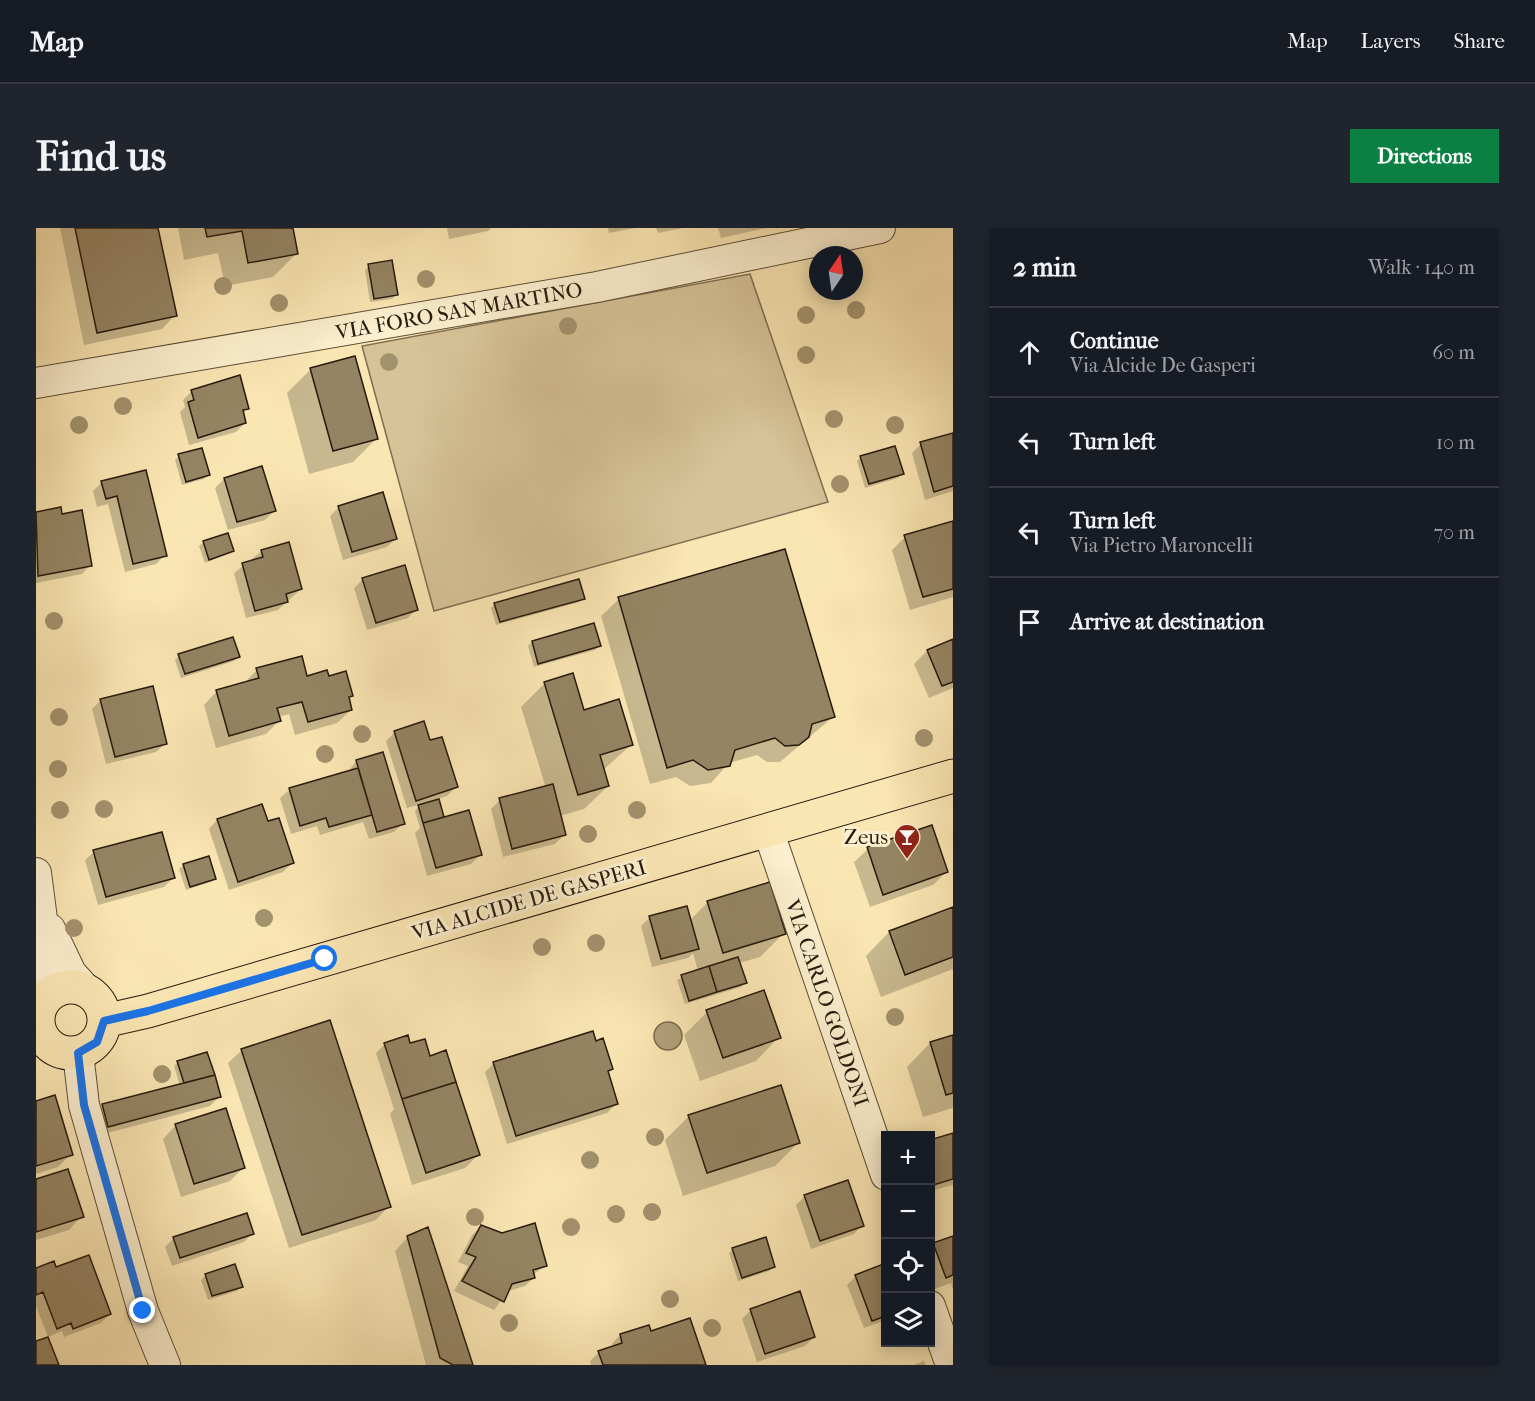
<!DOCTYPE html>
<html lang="en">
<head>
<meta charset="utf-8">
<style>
	:root { --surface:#171b24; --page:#20242c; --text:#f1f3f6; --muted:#9ea1a6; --line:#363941; --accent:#0b8043 }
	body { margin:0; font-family:"IM FELL French Canon",serif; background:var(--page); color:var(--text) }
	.controls { position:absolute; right:18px; bottom:18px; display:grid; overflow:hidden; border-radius:0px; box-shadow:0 3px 15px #0003 }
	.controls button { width:54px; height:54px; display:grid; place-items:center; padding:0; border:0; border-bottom:2px solid var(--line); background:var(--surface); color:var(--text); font:30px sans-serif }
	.compass { position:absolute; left:773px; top:18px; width:54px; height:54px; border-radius:50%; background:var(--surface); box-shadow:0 3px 15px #0003; rotate:13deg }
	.stop { position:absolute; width:18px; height:18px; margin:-14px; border:4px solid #1a73e8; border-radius:50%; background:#fff }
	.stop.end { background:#1a73e8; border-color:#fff; box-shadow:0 2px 6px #0008 }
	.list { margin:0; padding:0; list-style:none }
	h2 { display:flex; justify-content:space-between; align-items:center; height:78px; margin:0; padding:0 24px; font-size:26px }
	h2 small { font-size:20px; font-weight:400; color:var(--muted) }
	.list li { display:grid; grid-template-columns:39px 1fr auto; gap:18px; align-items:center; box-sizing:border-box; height:90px; padding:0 24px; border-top:2px solid var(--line) }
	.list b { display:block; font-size:22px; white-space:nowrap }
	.list p { margin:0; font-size:20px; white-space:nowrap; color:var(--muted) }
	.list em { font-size:20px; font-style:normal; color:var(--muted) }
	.icon { flex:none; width:33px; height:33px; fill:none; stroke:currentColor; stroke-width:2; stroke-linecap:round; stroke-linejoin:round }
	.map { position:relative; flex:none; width:917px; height:1137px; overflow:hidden; border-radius:0px }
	header { display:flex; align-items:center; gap:36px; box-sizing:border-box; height:84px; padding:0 30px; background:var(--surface); border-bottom:2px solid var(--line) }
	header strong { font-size:28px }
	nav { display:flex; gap:33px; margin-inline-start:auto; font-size:21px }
	.intro { display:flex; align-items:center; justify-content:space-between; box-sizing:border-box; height:144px; padding:0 36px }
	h1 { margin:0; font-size:42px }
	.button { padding:15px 27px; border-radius:0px; background:var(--accent); color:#fff; font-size:21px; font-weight:700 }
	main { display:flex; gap:36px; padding:0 36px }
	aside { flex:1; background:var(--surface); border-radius:0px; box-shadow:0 3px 15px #0003 }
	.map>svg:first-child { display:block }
	.green { fill:#d6c397; stroke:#7e6e52; stroke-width:1.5 }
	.water { fill:#b2a17a; stroke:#7a6b4e; stroke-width:1.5 }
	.shadow { fill:#0003 }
	.building { fill:#958463; stroke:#271a0c; stroke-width:1.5 }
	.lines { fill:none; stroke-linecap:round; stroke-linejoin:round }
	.minor-casing { stroke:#5c4d36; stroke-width:32 }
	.major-casing { stroke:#271a0c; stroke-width:35 }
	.minor { stroke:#fcefce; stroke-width:30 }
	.major { stroke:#fae6b3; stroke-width:33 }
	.tree { fill:#a3926e }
	.route { stroke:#1a73e8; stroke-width:8 }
	.labels { text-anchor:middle; stroke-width:6; stroke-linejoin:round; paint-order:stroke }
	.street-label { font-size:21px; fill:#271a0c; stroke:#fcefce }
	.poi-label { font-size:21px; fill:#271a0c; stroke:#fcefce; text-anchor:end }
</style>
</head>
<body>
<header>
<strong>Map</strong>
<nav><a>Map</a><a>Layers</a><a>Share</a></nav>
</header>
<div class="intro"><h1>Find us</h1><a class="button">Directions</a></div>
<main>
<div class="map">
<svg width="917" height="1137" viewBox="0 0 917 1137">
	<rect width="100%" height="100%" fill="#fae6b3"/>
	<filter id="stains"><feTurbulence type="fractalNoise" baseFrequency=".00333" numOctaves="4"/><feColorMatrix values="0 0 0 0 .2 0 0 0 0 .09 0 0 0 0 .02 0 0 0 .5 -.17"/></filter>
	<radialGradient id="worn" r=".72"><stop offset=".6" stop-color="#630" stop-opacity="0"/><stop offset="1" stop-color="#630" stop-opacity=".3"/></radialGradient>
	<path class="green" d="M714 46 792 274 398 383 326 118Z"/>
	<path class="water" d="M618 808a14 14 0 1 1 28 0a14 14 0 1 1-28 0Z"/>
	<path class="shadow" d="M24 0H121L139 87 126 101 48 117Z
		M142 0H256L261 25 237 49 189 58 182 25 148 32Z
		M411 0H455L452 3 413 11Z
		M572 0H599L573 5Z
		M620 0H647L622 5Z
		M682 0H730L685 10Z
		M333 38 360 67 356 71 334 74 329 42Z
		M318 130 340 211 317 234 273 246 251 165 274 142Z
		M156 163 212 180 206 186 209 195 200 204 153 217 144 184 149 179 147 172Z
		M917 206V263L889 272 876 225 885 216Z
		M143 228 172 247 168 251 146 257 139 232Z
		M825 229 866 246 862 250 829 260 821 233Z
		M109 244 129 327 120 336 89 344 72 276 61 279 57 263 66 254Z
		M188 251 238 283 229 292 192 302 179 260Z
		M303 279 360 310 351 319 307 332 294 288Z
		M24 281 54 337 46 346 0 355V285Z
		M917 295V369L874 382 856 322 869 309Z
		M168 314 196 323 169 335 163 318Z
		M226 323 265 361 242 382 210 390 198 345Z
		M327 351 380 381 372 390 331 402 318 360Z
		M547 370 543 374 460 397 455 380 459 376Z
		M583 371 797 489 744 534H731L721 527 693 535 675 555 654 558 640 549 614 556 565 388Z
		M917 412V460L893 470 878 436 891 423Z
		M496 414 563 418 559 422 498 439 492 418Z
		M143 428 202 429 198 433 145 450 139 432Z
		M221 442 270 450H292L315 468 312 471 315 482 301 495 259 507 253 486 242 489 243 493 230 506 180 520 168 477 181 463 208 455Z
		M536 447 547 484 595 517 567 542 572 558 548 581 523 588 528 607 519 616 467 629 455 581 464 572 510 560 485 479 508 456Z
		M65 472 129 516 120 524 70 536 56 481Z
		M359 504 420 559 411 568 402 571 407 588 403 592 444 627 435 636 391 648 379 605 384 600 379 583 385 576 371 580 350 513Z
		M320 533 367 595 358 604 333 611 327 594 284 607 281 598 255 606 244 570 253 562 312 544Z
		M181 592 231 595 256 635 247 644 193 662 173 601Z
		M832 621 910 644 897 657 834 679 818 634Z
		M58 624 137 650 128 659 62 677 49 632Z
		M148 637 178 650 174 654 150 662 143 641Z
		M672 674 748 705 724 729 703 735 709 755 705 759 649 776 641 752 662 743 657 725 652 730 616 739 605 698 614 689 653 693Z
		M917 681V741L845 769 830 728 853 704Z
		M671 784 743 809 720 833 664 853 648 807Z
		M917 808V880L887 889 871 839 894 815Z
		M559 815 575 841 571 845 580 876 571 885 471 916 449 844 458 835Z
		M349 816 373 817 394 829 442 927 429 940 376 957 354 886 358 881 340 825Z
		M206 822 353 978 340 992 253 1020 192 835Z
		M142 834 183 869 174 878 64 907 58 887 67 878 144 858 138 838Z
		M744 859 763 914 739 938 647 968 629 912 652 889Z
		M0 874 35 926 22 939 0 946Z
		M140 897 207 940 194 953 145 969 127 911Z
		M917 906V957L894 963V913Z
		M0 953 46 988 33 1002 0 1012Z
		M769 968 826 997 818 1006 775 1021 760 977Z
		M445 998 510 1037 497 1047 498 1050 489 1058 472 1063 458 1082 418 1063 432 1038 422 1034 436 1007Z
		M216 1006 208 1014 136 1038 129 1019 138 1010Z
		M372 1009 435 1137H390L359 1023Z
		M917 1010V1061L915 1055 896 1062 894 1020Z
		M697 1021 737 1039 733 1043 702 1053 693 1025Z
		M850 1037V1092L828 1100 811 1057 820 1048Z
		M198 1038 205 1059 201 1063 172 1072 165 1052 169 1048Z
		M19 1041 74 1086 65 1095 28 1109 26 1103 12 1109 0 1078V1042Z
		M715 1082 778 1109 769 1118 721 1134 706 1091Z
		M614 1105 669 1137H555L554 1133 563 1124 577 1119 576 1116 584 1107Z
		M888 1133 890 1137H878Z"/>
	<path class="building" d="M39 0H122L141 88 61 105Z
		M169 0H257L262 26 212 35 206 3 171 9Z
		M356 32 362 67 338 71 332 36Z
		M319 128 342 211 297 223 274 140Z
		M204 147 213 181 207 182 210 195 162 210 152 174 158 172 155 162Z
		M917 205V258L898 264 884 214Z
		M859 218 868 246 833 256 824 228Z
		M166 220 174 247 150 254 142 226Z
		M226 238 240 283 201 294 188 250Z
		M110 242 131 328 97 336 81 268 70 271 65 253Z
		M347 264 361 311 316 324 302 278Z
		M25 279 26 286 46 282 56 338 2 348 0 284Z
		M917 293V361L887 369 868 307Z
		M192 305 198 323 173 332 167 313Z
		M253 314 266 361 250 366 252 374 219 383 206 335 227 329 225 322Z
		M749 321 799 489 776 496 773 509 763 517 749 518 739 510 699 522 694 538 672 542 657 532 631 540 582 369Z
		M369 337 382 382 340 395 326 350Z
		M543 351 549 371 464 394 458 375Z
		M558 395 565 418 502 436 496 413Z
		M197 409 204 429 149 446 142 426Z
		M917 411V454L906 458 891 422Z
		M266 428 271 448 291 442 293 448 310 443 317 468 313 469 316 482 272 494 266 474 241 480 245 493 193 508 180 462 223 450 220 440Z
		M537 445 548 482 583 471 597 517 564 527 573 558 542 567 508 454Z
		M117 458 131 516 79 529 64 471Z
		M388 493 394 512 406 509 422 559 380 573 358 503Z
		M347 524 369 596 341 604 320 532Z
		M322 540 336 587 293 599 290 590 264 598 253 560Z
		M517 556 530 607 476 621 463 570Z
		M403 571 408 589 387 595 382 577Z
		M226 576 232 593 243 590 258 635 202 654 181 591Z
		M433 582 446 627 400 640 387 595Z
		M896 597 912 644 847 667 831 619Z
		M126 604 139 650 70 669 57 622Z
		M173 628 180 651 154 659 147 636Z
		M734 654 750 706 687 725 671 673Z
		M651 678 663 721 625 731 613 688Z
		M917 679V729L869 747 853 703Z
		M702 729 711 755 681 764 673 738Z
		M673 738 681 764 653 773 645 747Z
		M728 762 745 810 687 830 670 782Z
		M294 792 355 979 266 1007 205 821Z
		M557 803 560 813 567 810 577 841 572 843 582 876 480 908 457 834Z
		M372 807 374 815 389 811 394 828 410 822 420 854 366 871 348 815Z
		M917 807V865L910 867 894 814Z
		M171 824 179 847 148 855 141 833Z
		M179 847 185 869 72 899 66 876Z
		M420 854 444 927 390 945 366 871Z
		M745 857 764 915 671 945 652 887Z
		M19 867 37 927 0 938V873Z
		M190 880 209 940 158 956 139 896Z
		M917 905V951L894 958V912Z
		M32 941 48 989 0 1004V951Z
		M812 952 828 998 784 1013 768 967Z
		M211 985 218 1006 144 1030 137 1009Z
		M499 995 511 1038 497 1042 499 1050 476 1056 468 1074 426 1053 440 1029 430 1025 445 997 466 1005Z
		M392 999 437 1137H417L404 1130 371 1008Z
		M917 1008V1047L910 1050 897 1015Z
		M730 1009 739 1039 706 1050 696 1020Z
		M53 1027 75 1086 37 1101 35 1095 21 1101 7 1064 0 1067V1040L18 1033 20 1039Z
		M850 1035V1088L836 1093 819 1047Z
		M199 1036 207 1059 176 1068 169 1046Z
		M764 1063 779 1109 729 1126 714 1081Z
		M654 1090 670 1137H567L562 1123 586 1115 584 1106 613 1097 615 1103Z
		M12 1109 23 1137H0V1113Z"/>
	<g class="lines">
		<g class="minor-casing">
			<path id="minor" d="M0 155 561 59 844 0
				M732 602 850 947
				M0 645 10 722 6 776
				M14 701 35 745 52 764
				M42 825 48 877 107 1083 129 1137
				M894 1078 915 1137"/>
		</g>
		<g class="major-casing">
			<path id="major" d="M2 792a33 33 0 1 1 66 0a33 33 0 1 1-66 0Z
				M68 793 112 783 917 548"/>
		</g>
		<use href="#minor" class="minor"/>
		<use href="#major" class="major"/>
	</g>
	<g class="tree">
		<circle cx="390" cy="51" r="9"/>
		<circle cx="187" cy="58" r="9"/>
		<circle cx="243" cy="75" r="9"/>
		<circle cx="820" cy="82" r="9"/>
		<circle cx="770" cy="87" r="9"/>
		<circle cx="532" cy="98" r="9"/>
		<circle cx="770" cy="127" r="9"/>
		<circle cx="353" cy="134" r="9"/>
		<circle cx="87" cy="178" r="9"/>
		<circle cx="798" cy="191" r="9"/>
		<circle cx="43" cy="197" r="9"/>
		<circle cx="859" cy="197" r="9"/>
		<circle cx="804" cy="256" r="9"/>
		<circle cx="18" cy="393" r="9"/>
		<circle cx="23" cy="489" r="9"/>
		<circle cx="326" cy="506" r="9"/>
		<circle cx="888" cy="510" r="9"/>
		<circle cx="289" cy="526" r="9"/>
		<circle cx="22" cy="541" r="9"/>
		<circle cx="68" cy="581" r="9"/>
		<circle cx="24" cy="582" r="9"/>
		<circle cx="601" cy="582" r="9"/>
		<circle cx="552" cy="606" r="9"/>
		<circle cx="228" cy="690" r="9"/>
		<circle cx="38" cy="700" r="9"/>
		<circle cx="560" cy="715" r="9"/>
		<circle cx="506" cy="719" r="9"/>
		<circle cx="859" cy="789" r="9"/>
		<circle cx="126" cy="846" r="9"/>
		<circle cx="619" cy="909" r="9"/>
		<circle cx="554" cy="932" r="9"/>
		<circle cx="616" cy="984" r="9"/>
		<circle cx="580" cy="986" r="9"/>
		<circle cx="439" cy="989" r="9"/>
		<circle cx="535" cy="999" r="9"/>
		<circle cx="634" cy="1071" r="9"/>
		<circle cx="473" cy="1095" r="9"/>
		<circle cx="676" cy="1100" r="9"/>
	</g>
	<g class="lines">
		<path class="route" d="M107 1083 48 877 42 825 61 814 68 793 112 783 289 731"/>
	</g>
	<defs>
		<g id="bar-pin" transform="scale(1.35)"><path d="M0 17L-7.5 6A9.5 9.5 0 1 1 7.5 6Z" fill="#8f2418" stroke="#fcefce"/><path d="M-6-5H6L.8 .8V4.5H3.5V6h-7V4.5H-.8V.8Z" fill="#fff"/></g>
	</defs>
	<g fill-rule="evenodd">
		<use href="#bar-pin" x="871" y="609"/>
	</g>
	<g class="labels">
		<g class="street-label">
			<text transform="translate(423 83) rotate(-10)" y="7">VIA FORO SAN MARTINO</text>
			<text transform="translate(493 672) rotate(-16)" y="7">VIA ALCIDE DE GASPERI</text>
			<text transform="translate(791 775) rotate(71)" y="7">VIA CARLO GOLDONI</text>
		</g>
		<g class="poi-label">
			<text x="852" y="616">Zeus</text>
		</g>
	</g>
	<rect width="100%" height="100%" filter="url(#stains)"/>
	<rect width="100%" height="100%" fill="url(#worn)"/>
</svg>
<div class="controls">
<button>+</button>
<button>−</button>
<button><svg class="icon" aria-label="locate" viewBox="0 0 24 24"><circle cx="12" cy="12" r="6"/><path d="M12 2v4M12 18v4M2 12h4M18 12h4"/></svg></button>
<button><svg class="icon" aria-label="layers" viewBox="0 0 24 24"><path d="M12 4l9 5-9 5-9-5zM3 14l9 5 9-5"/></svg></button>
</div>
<svg class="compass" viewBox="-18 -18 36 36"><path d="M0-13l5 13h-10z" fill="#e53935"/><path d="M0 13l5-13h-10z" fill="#9ea1a6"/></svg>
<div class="stop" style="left:289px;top:731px"></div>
<div class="stop end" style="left:107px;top:1083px"></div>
</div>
<aside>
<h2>2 min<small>Walk · 140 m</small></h2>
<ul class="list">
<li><svg class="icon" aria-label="ahead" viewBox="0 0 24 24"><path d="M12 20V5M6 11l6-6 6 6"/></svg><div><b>Continue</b><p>Via Alcide De Gasperi</p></div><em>60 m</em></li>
<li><svg class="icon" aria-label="left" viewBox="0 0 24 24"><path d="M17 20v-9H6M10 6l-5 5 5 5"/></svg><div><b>Turn left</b></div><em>10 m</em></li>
<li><svg class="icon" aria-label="left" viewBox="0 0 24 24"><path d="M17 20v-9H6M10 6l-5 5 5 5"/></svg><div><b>Turn left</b><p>Via Pietro Maroncelli</p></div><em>70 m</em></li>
<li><svg class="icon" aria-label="arrive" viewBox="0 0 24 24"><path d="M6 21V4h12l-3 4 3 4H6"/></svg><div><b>Arrive at destination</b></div></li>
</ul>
</aside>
</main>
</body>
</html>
